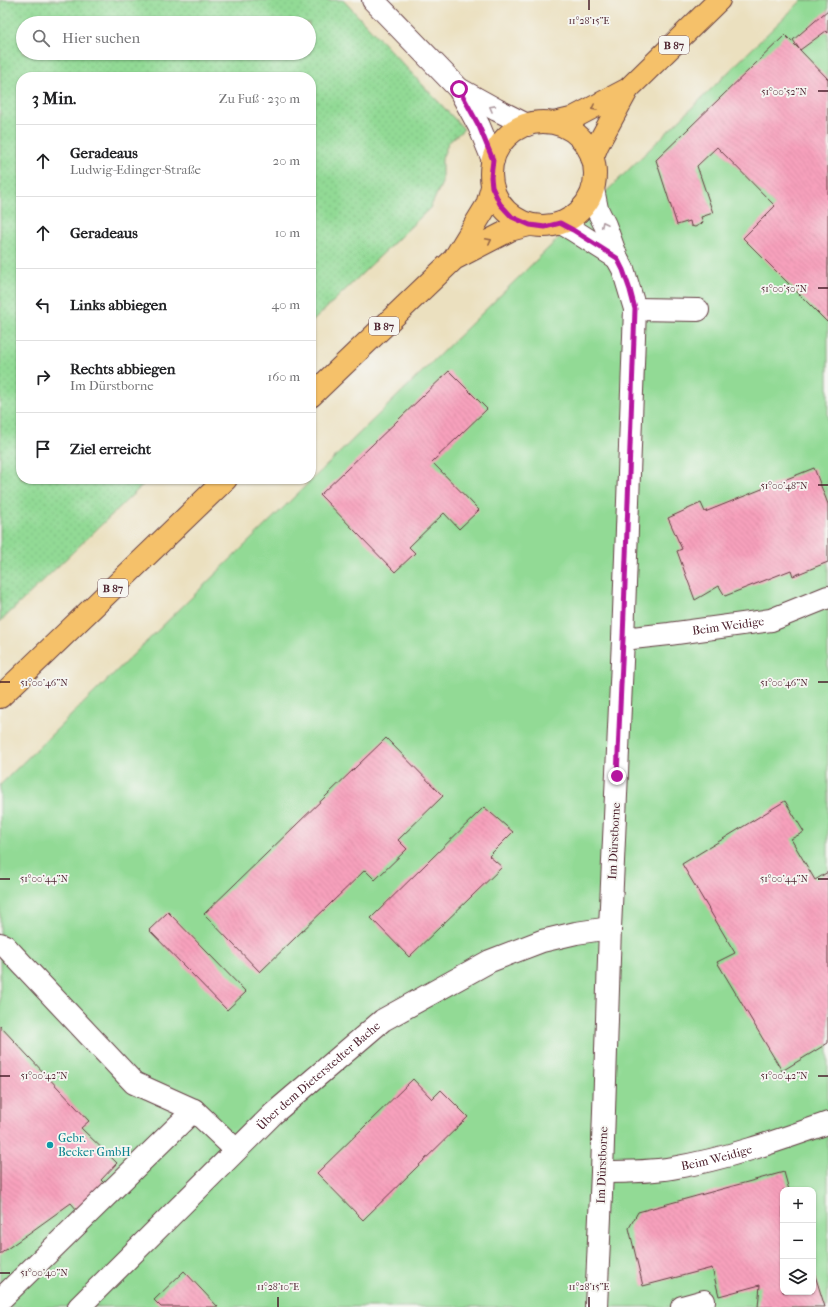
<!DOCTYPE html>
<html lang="de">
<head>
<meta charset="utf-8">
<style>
	:root { --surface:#fff; --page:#f6f6f6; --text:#202124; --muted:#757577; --line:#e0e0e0 }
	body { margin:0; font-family:"IM FELL French Canon",serif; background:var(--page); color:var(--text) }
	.controls { position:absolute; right:12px; bottom:12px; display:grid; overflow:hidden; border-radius:8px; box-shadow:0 1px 3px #0004 }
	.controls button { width:36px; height:36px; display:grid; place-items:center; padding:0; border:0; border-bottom:1px solid var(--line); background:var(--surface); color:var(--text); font:20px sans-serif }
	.stop { position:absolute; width:12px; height:12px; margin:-9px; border:3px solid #b5179e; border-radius:50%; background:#fff }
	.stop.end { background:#b5179e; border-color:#fff; box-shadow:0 1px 4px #0008 }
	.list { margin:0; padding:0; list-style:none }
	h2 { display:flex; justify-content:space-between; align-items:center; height:52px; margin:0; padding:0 16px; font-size:17px }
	h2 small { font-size:13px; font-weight:400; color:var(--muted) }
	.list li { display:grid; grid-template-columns:26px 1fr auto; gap:12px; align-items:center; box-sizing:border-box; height:72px; padding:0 16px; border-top:1px solid var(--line) }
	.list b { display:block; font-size:15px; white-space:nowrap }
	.list p { margin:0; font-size:13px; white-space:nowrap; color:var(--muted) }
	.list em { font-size:13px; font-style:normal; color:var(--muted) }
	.icon { flex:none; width:22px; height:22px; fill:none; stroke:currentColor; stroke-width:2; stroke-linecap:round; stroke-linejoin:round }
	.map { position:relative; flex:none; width:828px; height:1307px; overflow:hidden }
	.search { position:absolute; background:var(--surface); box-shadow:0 1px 3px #0004; left:16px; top:16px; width:300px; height:44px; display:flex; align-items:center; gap:10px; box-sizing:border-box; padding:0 14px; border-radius:22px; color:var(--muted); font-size:15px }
	.panel { position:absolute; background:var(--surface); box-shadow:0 1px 3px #0004; left:16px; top:72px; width:300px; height:412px; border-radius:16px }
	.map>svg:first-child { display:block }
	.grass { fill:url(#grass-dots); stroke:#6e7c60; fill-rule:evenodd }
	.park { fill:#92da95; stroke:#6e7c60; fill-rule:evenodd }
	.building { fill:url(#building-back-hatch) }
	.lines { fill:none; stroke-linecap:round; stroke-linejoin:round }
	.minor-casing { stroke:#623c41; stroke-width:24 }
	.major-casing { stroke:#623c41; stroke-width:24 }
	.minor { stroke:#fff; stroke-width:22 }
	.major { stroke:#f5c16b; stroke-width:22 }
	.oneway { stroke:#ae9aa0 }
	.oneway2 { stroke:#976848 }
	.route { stroke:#b5179e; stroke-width:5 }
	.ticks { fill:none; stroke:#4a1f2b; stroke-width:1.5 }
	.culture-dot { fill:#0f9aa8; stroke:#f6f6f2; stroke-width:1.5 }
	.labels { text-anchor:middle; stroke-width:3.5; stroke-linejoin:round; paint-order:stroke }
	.shield { fill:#f6f6f2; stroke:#7e6067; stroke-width:1 }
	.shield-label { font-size:11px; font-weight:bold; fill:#4a1f2b }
	.street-label { font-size:12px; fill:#4a1f2b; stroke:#f6f6f2 }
	.culture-label { font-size:12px; fill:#0d838f; stroke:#f6f6f2; text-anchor:start }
	.ticks-label { font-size:10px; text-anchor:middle; fill:#4a1f2b; stroke:#f6f6f2; stroke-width:3.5; stroke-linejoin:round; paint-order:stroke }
</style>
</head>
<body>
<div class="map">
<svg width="828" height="1307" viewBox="0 0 828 1307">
	<defs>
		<pattern id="grass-dots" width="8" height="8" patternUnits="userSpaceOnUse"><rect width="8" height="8" fill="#92da95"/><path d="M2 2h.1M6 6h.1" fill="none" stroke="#7fbb81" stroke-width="1.8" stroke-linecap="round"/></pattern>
		<pattern id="building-back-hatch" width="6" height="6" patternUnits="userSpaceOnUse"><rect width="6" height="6" fill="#f7a0bc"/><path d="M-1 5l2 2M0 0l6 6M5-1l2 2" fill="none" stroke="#d589a2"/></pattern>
	</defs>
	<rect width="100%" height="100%" fill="#f6f6f2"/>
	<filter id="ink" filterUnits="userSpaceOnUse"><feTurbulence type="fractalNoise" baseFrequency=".025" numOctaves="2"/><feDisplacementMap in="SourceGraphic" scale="8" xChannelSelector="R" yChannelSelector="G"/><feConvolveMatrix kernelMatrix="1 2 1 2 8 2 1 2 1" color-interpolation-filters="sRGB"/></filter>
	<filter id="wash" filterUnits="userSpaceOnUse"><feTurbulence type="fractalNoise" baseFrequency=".012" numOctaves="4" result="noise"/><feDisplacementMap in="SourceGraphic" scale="16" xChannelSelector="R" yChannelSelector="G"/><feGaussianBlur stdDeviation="0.9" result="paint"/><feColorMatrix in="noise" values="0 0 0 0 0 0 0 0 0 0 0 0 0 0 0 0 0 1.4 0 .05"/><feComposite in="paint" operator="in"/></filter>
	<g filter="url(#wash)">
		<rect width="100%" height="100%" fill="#ebe0bf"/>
		<path class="grass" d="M0 0H343L464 129 448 143 442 159V183L430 208 311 323V77H21V479H149L0 622ZM23 23H309V53H23Z"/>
		<path class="park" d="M802 0H828V1307H0V785ZM783 1190H813V1292H783Z"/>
		<g id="blocks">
			<path class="building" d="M828 10V33L826 31 800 50 828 79V321L827 322 743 238 775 206 717 147 697 166 713 213 701 217 703 222 701 224 695 227 691 226 690 221 677 225 656 160 785 35 800 50 793 40Z
				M449 371 487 409 432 462 479 510 459 529 444 513 409 547 415 553 395 572 320 495Z
				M814 468 828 504V562L793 576 791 570 725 596 719 586 695 600 677 551 682 549 668 518 701 503 705 512Z
				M386 738 443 796 398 840 407 849 375 880 365 870 260 972 204 914Z
				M785 801 804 832 791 839 815 880 828 872V1043L782 1071 717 962 735 953 682 864Z
				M484 807 513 832 489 856 502 867 409 957 371 918Z
				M168 912 246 992 227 1010 149 930Z
				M0 1026 89 1121 81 1128 117 1163 101 1180 104 1183 77 1210 71 1203 0 1254Z
				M413 1079 432 1099 441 1090 468 1117 363 1220 317 1173Z
				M784 1172 789 1190H783V1292H813V1269L825 1307H758L760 1285 719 1296 712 1268 643 1286 629 1228 638 1212Z
				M184 1271 218 1307H161L154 1300Z"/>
		</g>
	</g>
	<g filter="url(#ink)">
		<use href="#blocks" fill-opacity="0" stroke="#623c41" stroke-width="1"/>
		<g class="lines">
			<g class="minor-casing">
				<g id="minor">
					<path d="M373 0 459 89 479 126 493 160"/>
					<path d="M459 89 497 110 527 125"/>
					<path d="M593 189 597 209 605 225 617 258 623 269 635 309 623 639 610 928 602 1172 596 1307"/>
					<path d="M561 223 573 230 617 258"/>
					<path d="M635 309 698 310"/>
					<path id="s1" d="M623 639 669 634 771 620 828 597"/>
					<path d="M0 944 5 946 134 1083 194 1110"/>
					<path id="s2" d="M602 1172C625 1172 649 1172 672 1168 726 1159 777 1141 828 1123"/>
					<path d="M0 1300 194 1110 236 1150"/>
					<path id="s3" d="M79 1307 274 1113 383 1020 490 961 542 941 576 933 610 928"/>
					<path d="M682 1307 704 1301"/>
				</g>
			</g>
			<g class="major-casing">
				<path id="major" d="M491 174a52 52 0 1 1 104 0a52 52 0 1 1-104 0Z
					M554 123 571 119 628 89 719 0
					M592 158 598 144 628 89
					M454 259 510 230 529 225
					M311 396 454 259 487 205 492 187
					M0 697 226 479"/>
			</g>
			<use href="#minor" class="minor"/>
			<use href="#major" class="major"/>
		</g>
		<defs><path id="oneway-chevron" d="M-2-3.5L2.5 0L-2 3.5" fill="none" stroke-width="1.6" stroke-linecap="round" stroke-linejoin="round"/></defs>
		<g class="oneway">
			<use href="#oneway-chevron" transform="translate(492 108) rotate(-151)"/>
			<use href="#oneway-chevron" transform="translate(604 224) rotate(-115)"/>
		</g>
		<g class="oneway2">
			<use href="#oneway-chevron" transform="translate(594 108) rotate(153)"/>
			<use href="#oneway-chevron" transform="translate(489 241) rotate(-27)"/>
		</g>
	</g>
	<g class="lines" filter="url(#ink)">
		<path class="route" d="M459 89 479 126 493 160 491 177 492 187 500 204 512 217 530 225 545 227 560 223 573 230 617 258 623 270 630 290 635 309 623 639 617 776"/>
	</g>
	<path class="ticks" d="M589 0V10M818 91H828M818 288H828M818 485H828M0 682H10M818 682H828M0 879H10M818 879H828M0 1076H10M818 1076H828M0 1273H10M278 1297V1307M589 1297V1307"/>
	<circle class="culture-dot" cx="50" cy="1145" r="4"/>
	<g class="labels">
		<g class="shield">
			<rect x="659" y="36" width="30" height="18" rx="3"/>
			<rect x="369" y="317" width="30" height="18" rx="3"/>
			<rect x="98" y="579" width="30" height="18" rx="3"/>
		</g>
		<g class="shield-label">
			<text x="674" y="49">B 87</text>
			<text x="384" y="330">B 87</text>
			<text x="113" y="592">B 87</text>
		</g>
		<g class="street-label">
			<text dy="4" stroke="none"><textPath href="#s1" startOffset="106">Beim Weidige</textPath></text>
			<text transform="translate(614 841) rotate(-87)" y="4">Im Dürstborne</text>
			<text dy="4" stroke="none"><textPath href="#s3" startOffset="333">Über dem Dieterstedter Bache</textPath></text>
			<text dy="4" stroke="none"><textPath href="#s2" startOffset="116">Beim Weidige</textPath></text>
			<text transform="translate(602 1165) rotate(-88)" y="4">Im Dürstborne</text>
		</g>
		<g class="culture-label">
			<text x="58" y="1142">Gebr.<tspan x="58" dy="14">Becker GmbH</tspan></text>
		</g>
	</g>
	<g class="ticks-label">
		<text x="589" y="24">11°28'15"E</text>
		<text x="784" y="95">51°00'52"N</text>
		<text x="784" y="292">51°00'50"N</text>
		<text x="784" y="489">51°00'48"N</text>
		<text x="44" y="686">51°00'46"N</text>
		<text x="784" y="686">51°00'46"N</text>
		<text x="44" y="882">51°00'44"N</text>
		<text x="784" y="882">51°00'44"N</text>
		<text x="44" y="1079">51°00'42"N</text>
		<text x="784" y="1079">51°00'42"N</text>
		<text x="44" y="1276">51°00'40"N</text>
		<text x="278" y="1290">11°28'10"E</text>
		<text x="589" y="1290">11°28'15"E</text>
	</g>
</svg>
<div class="controls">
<button>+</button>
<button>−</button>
<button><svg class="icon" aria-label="layers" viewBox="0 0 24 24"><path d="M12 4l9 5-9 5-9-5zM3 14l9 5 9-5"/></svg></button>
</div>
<div class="stop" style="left:459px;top:89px"></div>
<div class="stop end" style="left:617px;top:776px"></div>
<div class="search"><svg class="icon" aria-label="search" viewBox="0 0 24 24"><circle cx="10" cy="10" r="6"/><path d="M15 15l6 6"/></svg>Hier suchen</div>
<section class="panel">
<h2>3 Min.<small>Zu Fuß · 230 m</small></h2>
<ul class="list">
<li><svg class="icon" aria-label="ahead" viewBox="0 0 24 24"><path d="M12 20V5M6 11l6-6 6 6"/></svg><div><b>Geradeaus</b><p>Ludwig-Edinger-Straße</p></div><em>20 m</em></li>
<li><svg class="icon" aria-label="ahead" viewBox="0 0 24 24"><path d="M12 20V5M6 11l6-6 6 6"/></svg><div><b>Geradeaus</b></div><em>10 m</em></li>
<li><svg class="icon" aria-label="left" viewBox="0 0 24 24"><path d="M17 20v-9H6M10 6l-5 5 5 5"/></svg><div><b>Links abbiegen</b></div><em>40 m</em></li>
<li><svg class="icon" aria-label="right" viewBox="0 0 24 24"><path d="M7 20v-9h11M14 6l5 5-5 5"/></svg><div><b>Rechts abbiegen</b><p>Im Dürstborne</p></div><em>160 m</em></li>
<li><svg class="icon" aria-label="arrive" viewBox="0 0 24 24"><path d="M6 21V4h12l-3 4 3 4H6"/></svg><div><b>Ziel erreicht</b></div></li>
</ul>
</section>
</div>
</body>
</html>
